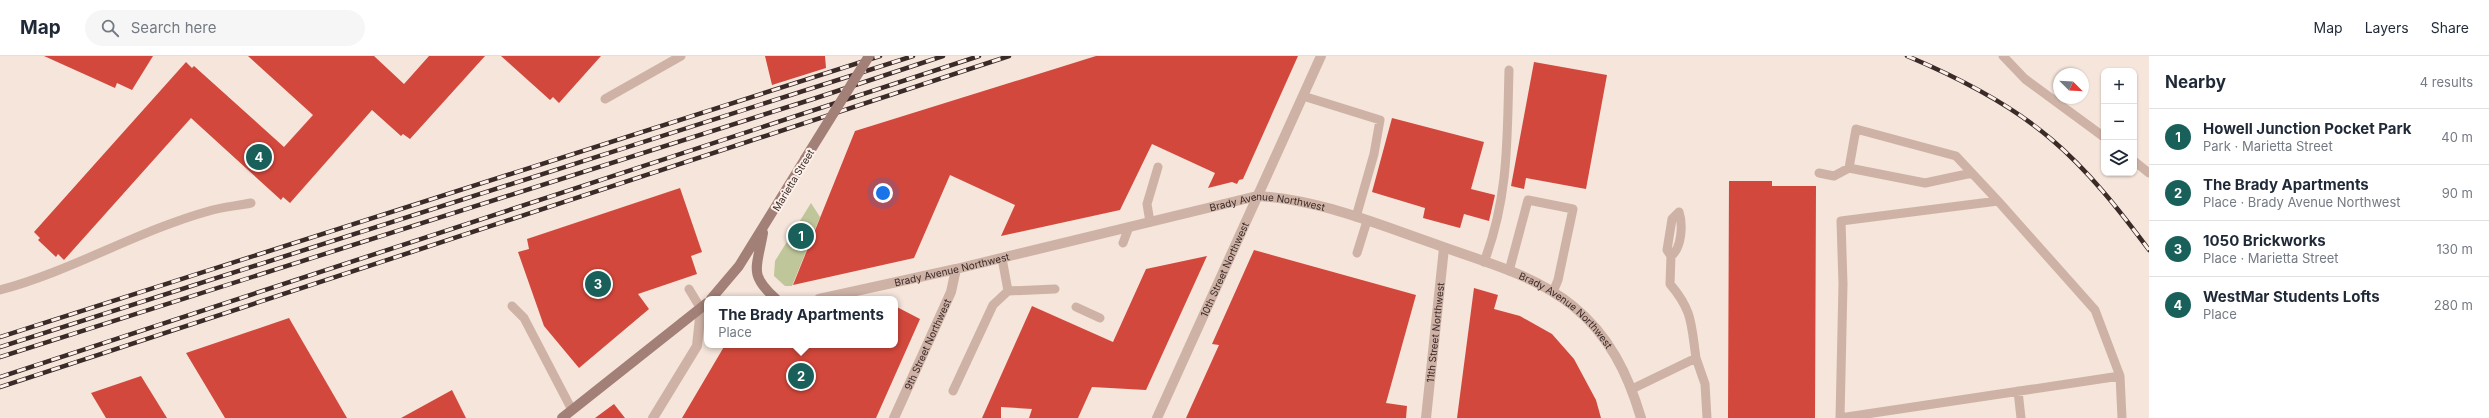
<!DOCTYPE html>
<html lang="en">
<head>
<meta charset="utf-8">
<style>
	:root { --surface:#fff; --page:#f6f6f7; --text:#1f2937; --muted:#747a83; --line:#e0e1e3; --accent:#186059 }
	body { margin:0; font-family:Inter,sans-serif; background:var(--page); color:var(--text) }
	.controls { position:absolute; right:12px; top:12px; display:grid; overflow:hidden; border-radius:8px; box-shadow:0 1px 3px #0004 }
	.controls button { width:36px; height:36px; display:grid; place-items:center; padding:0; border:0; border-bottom:1px solid var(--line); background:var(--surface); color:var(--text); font:20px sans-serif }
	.compass { position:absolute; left:2053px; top:12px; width:36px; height:36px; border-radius:50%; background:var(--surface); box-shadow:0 1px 3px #0004; rotate:114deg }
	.you { position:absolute; left:883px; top:137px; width:14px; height:14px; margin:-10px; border:3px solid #fff; border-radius:50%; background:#1a73e8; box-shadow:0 0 0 6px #1a73e833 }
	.badge { display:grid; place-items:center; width:26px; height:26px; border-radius:50%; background:var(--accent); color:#fff; font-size:13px; font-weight:700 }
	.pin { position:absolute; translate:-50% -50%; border:2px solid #fff; box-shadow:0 1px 4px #0006 }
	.popup { position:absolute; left:704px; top:240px; width:194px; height:52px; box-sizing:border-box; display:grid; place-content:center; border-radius:8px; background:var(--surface); filter:drop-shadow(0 1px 3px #0005); font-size:13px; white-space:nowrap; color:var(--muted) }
	.popup b { font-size:15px; color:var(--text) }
	.popup::after { content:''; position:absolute; left:50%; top:100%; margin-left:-8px; border:8px solid transparent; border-top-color:var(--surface) }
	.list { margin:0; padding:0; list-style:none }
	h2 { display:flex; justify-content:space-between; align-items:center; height:52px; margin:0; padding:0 16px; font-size:17px }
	h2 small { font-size:13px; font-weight:400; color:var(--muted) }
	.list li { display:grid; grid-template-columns:26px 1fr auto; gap:12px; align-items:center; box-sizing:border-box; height:56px; padding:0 16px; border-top:1px solid var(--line) }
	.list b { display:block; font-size:15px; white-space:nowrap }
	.list p { margin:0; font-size:13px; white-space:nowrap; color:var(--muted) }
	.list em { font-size:13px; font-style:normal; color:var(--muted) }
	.icon { flex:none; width:22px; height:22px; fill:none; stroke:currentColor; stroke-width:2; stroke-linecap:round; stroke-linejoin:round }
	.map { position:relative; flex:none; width:2149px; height:362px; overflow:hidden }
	header { display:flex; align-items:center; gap:24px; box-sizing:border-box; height:56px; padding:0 20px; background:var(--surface); border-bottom:1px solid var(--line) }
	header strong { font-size:19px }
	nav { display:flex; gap:22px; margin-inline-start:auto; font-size:14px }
	.search { width:280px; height:36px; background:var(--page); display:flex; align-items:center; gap:10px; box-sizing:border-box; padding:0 14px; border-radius:22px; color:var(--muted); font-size:15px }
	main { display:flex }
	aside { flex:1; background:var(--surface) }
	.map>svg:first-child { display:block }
	.green { fill:#bec69a }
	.building { fill:#d3483c }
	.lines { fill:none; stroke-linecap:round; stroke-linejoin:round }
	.lane { stroke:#ceb2a6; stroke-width:9 }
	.street { stroke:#ceb2a6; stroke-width:10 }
	.secondary { stroke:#a28077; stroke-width:10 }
	.rail-casing { stroke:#3a2a28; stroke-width:4.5 }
	.rail { stroke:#fcf0e9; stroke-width:3; stroke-dasharray:9; stroke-linecap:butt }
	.secondary-bridge { stroke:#a28077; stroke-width:10 }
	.labels { text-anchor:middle; stroke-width:4; stroke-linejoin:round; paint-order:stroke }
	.street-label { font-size:10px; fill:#3a2a28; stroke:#fcf0e9 }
</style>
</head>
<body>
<header>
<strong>Map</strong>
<div class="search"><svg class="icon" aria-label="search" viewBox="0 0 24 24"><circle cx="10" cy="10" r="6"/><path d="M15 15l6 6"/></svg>Search here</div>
<nav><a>Map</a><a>Layers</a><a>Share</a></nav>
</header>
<main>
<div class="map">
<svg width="2149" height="362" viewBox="0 0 2149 362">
	<rect width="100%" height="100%" fill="#f5e5db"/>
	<path class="green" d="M811 147 820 161 792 230H785L774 220 775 205Z"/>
	<path class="building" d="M44 0H153L132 34 117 27 115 32Z
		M248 0H374L404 28 429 0H485L410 83 403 78 401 80 372 54 290 147 283 141 281 144 191 62 64 204 58 198 56 201 38 184 40 182 34 176 186 6 192 12 194 10 284 91 313 59Z
		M501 0H601L559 47 553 41 550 44Z
		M765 0H825L826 12 772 29Z
		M1096 0H1298L1243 123 1239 124 1237 128 1232 126 1208 132 1215 117 1152 88 1120 154 1001 180 1015 149 950 119 914 202 793 229 855 75Z
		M1534 6 1607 19 1586 133 1526 122 1524 133 1511 130Z
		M1392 62 1484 86 1471 133 1495 139 1489 165 1464 158 1460 172 1423 162 1425 152 1372 136Z
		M1729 125H1772V130H1816L1815 362H1728Z
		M680 132 702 196 691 200 697 218 638 238 649 253 579 312 544 270 518 196 529 193 527 183Z
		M1254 194 1416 239 1386 347 1407 350 1406 362H1186L1219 289 1212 288Z
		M1207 200 1146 334 1092 331 1078 362H1029L1032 353 1001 351V362H982L1032 250 1113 286 1146 213Z
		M1474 232 1498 239 1494 253 1520 260 1552 278 1574 303 1596 344 1601 362H1457Z
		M895 250 920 263 876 362H682L725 289H895Z
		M289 262 347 362H225L186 297Z
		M141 320 167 362H106L91 337Z
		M452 334 466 362H401Z
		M614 348 625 362H595Z"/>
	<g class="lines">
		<path class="lane" d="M2003 0 2025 23 2104 81
			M1303 40 1380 64 1374 98 1356 161
			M605 43 681 0
			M2134 105 2149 117
			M1819 117 1834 120 1849 112
			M1972 117 1925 127 1849 112 1856 73 1956 100 1998 145 2095 254 2120 320 2122 362
			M1150 166 1147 148 1158 111
			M1123 187 1129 171
			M1357 197 1367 165
			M1002 202 1008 235 1055 233
			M1484 206C1509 141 1507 82 1509 14
			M1509 215 1528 144 1573 153 1558 224 1553 236
			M689 233 701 253
			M0 234C72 215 137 175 209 155 222 151 237 150 251 147
			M512 250 524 262 572 354
			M1076 251 1100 262
			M1696 302 1705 328 1707 362
			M1632 333 1696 302C1691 268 1693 255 1670 228L1671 200 1667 194 1672 163 1679 156C1683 168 1682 192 1671 200
			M953 335 993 249 1008 235
			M2018 335 2021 362
			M1840 362 1843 228 1841 165 1998 145
			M1840 362 2120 320"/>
		<g class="street">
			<path id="s1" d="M819 243 956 213 1257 140C1318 143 1377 168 1435 188 1481 205 1534 218 1573 250 1609 279 1628 318 1641 362"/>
			<path d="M653 362 697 290 701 253 707 255"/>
			<path id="s2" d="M894 362 951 236 956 213"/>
			<path id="s3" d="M1157 362 1321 0"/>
			<path id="s4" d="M1426 362 1444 192"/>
		</g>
		<path class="secondary" d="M763 177C757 212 748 218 776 243
			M711 243 739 210 805 103
			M562 362 707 247"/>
		<g class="rail-casing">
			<path id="rail" d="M1907 0C1957 21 2009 47 2051 83 2088 114 2120 155 2149 194
				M0 281 880 0
				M0 291 913 0
				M0 301 813 43 943 0
				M0 321 979 0
				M0 331 1009 0"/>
		</g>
		<use href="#rail" class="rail"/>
		<path class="secondary-bridge" d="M805 103 869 0"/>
	</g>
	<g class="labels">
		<g class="street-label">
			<text transform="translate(793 124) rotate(-59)" y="4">Marietta Street</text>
			<text dy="4" stroke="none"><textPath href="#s1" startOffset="460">Brady Avenue Northwest</textPath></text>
			<text dy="4" stroke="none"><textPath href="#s1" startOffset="136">Brady Avenue Northwest</textPath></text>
			<text dy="4" stroke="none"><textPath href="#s3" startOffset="163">10th Street Northwest</textPath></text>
			<text dy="4" stroke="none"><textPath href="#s1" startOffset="784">Brady Avenue Northwest</textPath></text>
			<text dy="4" stroke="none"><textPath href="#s4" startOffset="86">11th Street Northwest</textPath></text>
			<text dy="4" stroke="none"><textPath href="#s2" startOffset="81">9th Street Northwest</textPath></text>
		</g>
	</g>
</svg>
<div class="controls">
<button>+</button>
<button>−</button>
<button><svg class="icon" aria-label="layers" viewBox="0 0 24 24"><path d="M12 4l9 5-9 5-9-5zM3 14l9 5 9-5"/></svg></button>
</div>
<svg class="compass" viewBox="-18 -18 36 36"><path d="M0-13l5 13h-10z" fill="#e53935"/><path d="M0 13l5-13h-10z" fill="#747a83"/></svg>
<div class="you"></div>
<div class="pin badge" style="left:801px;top:180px">1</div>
<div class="pin badge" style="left:801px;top:320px">2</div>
<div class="popup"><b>The Brady Apartments</b>Place</div>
<div class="pin badge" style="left:598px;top:228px">3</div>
<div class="pin badge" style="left:259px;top:101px">4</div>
</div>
<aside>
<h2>Nearby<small>4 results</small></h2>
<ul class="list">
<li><span class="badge">1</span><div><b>Howell Junction Pocket Park</b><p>Park · Marietta Street</p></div><em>40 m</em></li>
<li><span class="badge">2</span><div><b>The Brady Apartments</b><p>Place · Brady Avenue Northwest</p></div><em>90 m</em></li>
<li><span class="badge">3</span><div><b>1050 Brickworks</b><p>Place · Marietta Street</p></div><em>130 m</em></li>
<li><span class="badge">4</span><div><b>WestMar Students Lofts</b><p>Place</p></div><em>280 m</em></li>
</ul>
</aside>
</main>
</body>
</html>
